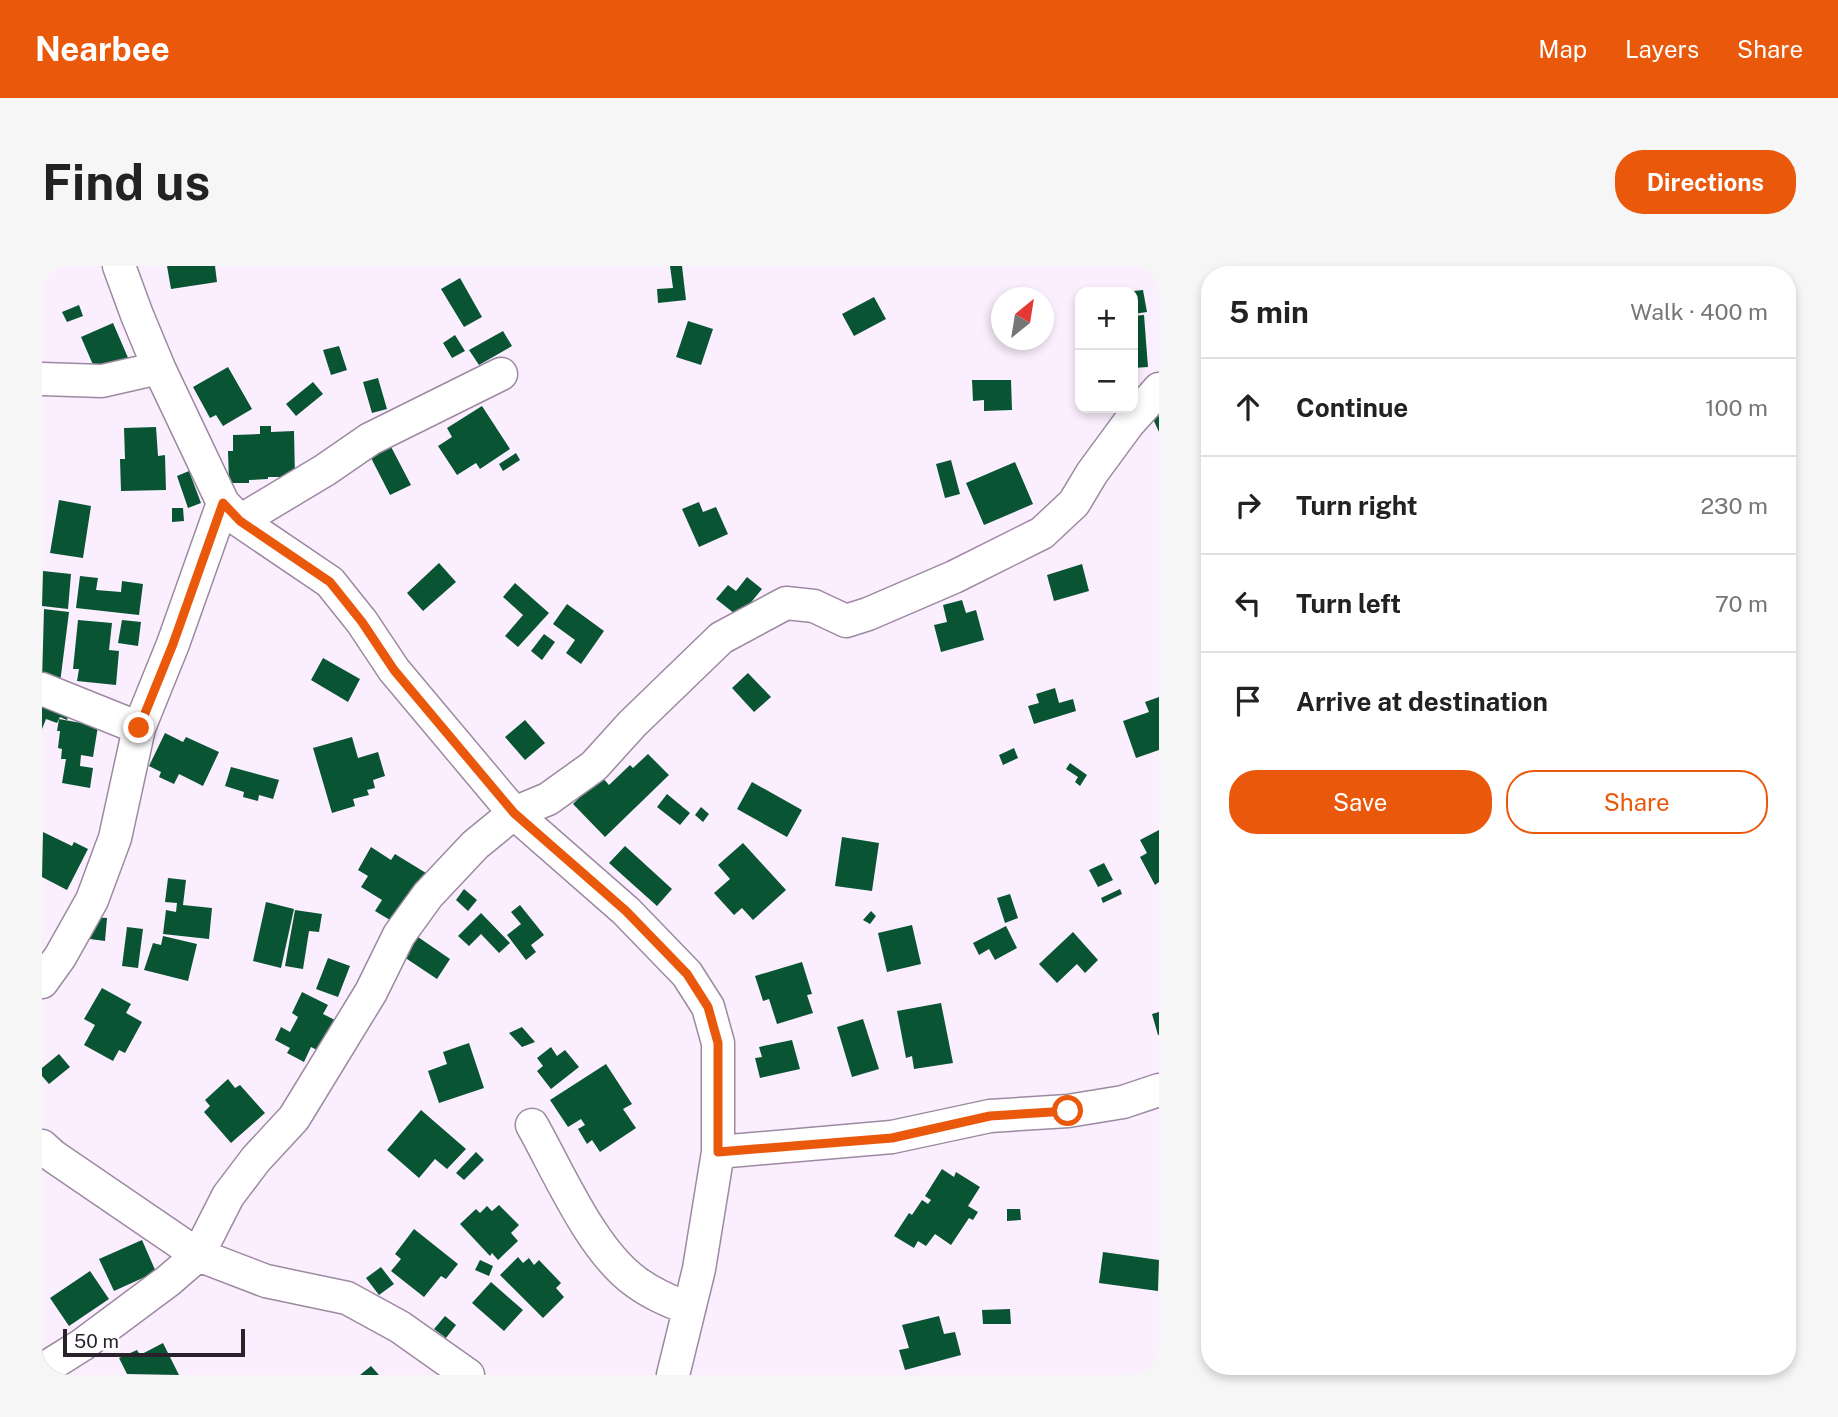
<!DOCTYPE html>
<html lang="en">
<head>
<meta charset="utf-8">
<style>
	:root { --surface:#fff; --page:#f6f6f6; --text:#222; --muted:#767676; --line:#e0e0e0; --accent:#ea580c }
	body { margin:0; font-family:"Public Sans",sans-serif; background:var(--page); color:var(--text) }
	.controls { position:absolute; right:21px; top:21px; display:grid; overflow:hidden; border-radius:14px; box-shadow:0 4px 10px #0003 }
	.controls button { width:63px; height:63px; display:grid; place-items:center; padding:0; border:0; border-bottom:2px solid var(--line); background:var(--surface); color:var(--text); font:35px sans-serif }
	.compass { position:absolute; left:949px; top:21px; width:63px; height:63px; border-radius:50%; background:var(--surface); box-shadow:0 4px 10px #0003; rotate:30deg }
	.scale { position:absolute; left:21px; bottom:18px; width:182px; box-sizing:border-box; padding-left:7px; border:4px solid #29222b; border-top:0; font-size:19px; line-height:24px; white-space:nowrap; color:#29222b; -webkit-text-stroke:5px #fff; paint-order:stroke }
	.stop { position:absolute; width:21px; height:21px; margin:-16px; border:5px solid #ea580c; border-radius:50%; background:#fff }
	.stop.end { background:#ea580c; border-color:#fff; box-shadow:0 2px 7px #0008 }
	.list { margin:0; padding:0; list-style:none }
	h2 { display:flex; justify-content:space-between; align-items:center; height:91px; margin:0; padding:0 28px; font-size:30px }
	h2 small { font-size:23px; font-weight:400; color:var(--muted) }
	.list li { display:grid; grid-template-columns:46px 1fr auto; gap:21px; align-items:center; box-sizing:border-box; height:98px; padding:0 28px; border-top:2px solid var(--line) }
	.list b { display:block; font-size:26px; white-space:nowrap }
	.list em { font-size:23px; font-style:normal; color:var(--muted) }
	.actions { display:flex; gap:14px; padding:21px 28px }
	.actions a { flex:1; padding:16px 0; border:2px solid var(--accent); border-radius:28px; text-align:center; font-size:24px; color:var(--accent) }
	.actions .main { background:var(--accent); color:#fff }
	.icon { flex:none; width:38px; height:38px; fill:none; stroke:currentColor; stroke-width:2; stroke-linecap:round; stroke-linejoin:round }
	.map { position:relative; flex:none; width:1117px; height:1109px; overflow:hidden; border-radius:28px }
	header { display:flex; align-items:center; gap:42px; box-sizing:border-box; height:98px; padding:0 35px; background:var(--accent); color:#fff }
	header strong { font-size:33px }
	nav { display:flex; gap:38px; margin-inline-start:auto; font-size:24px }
	.intro { display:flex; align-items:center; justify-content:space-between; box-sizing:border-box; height:168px; padding:0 42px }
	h1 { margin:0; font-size:49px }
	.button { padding:18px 32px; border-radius:28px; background:var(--accent); color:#fff; font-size:24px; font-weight:700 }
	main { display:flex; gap:42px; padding:0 42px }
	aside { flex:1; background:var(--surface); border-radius:28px; box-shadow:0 4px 10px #0003 }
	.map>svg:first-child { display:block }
	.building { fill:#085433 }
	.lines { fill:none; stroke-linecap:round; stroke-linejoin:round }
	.minor-casing { stroke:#9d89a1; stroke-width:35 }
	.minor { stroke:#fff; stroke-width:32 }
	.route { stroke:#ea580c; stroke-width:9 }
</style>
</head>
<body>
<header>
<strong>Nearbee</strong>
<nav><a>Map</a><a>Layers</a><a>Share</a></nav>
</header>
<div class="intro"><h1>Find us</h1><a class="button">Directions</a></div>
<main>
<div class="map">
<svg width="1117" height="1109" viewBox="0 0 1117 1109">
	<rect width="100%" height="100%" fill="#fbeefe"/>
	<path class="building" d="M125 0H173L175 16 129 23Z
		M628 0H640L644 34 616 37 615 23 631 22Z
		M418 12 440 51 422 61 399 23Z
		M1101 24 1105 46 1091 48V25Z
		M832 31 844 53 812 70 800 48Z
		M37 39 41 50 25 56 20 46Z
		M1102 49 1106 101 1091 102V50Z
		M646 55 671 63 659 99 634 91Z
		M71 57 87 94 55 108 39 71Z
		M461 65 470 80 437 99 427 84Z
		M413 69 423 85 410 92 401 77Z
		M297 80 305 104 289 109 281 84Z
		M186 101 210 143 181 160 174 149 168 152 151 121Z
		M336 112 345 143 330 147 321 116Z
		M930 114H969L970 144 942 145V134L931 135Z
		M271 116 281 128 254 150 244 138Z
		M440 140 468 183 438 203 434 197 415 209 396 180 410 171 405 162Z
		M1117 150V166L1111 153Z
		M218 160H229V166L252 165 253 211H226V213L207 214V217H187L186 185H191V169L218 168Z
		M114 161 116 190 123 189 124 224 79 225 78 193H83L82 162Z
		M346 175 369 219 348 229 326 186Z
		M474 187 478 194 461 205 457 198Z
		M909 194 918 228 903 232 894 198Z
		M973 196 991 238 942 259 924 217Z
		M147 205 159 237 146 242 135 210Z
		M17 234 49 240 41 292 8 287Z
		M657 236 661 246 674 241 686 268 657 281 640 243Z
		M130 242H141L142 255 130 256Z
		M397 297 414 316 381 345 365 327Z
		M1040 298 1047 325 1012 335 1005 309Z
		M1 305 29 308 26 343 0 340Z
		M38 310 56 312 54 324 79 326 80 315 101 318 97 349 34 342Z
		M705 311 720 323 697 351 674 333 686 319 694 325Z
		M473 317 507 347 476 381 463 370 481 349 461 331Z
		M920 334 924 347 934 344 942 374 899 386 892 359 905 356 901 339Z
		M525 338 562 365 539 398 524 387 533 374 511 358Z
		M2 343 27 346 18 417 0 415Z
		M36 354 70 357 67 384 77 385 74 419 35 415 37 403H31Z
		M80 354 99 356 96 380 76 377Z
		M502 368 513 376 500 394 489 385Z
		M281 392 318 413 306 436 269 414Z
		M706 407 729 431 712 446 690 422Z
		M1013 422 1017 437 1031 433 1034 445 992 458 986 440 997 437 994 428Z
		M1117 431V484L1094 492 1081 455 1107 446 1103 436Z
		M0 433 29 444 25 454 18 451 15 457 4 453 0 463Z
		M17 453 56 460 51 491 39 489 38 500 51 502 48 522 20 517 24 493H19L20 483 16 482 18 465H15Z
		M483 454 503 477 483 494 463 471Z
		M123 467 141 476 144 471 177 486 161 520 137 508 132 518 117 511 119 506 107 500Z
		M310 471 316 492 336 486 343 510 331 514 333 522 325 524 327 529 311 533 313 540 290 547 271 482Z
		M972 482 976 492 961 499 957 489Z
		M606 488 627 509 563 571 531 538 559 510 567 519 588 499 591 502Z
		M1028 497 1045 509 1038 520 1033 516 1036 511 1024 503Z
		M189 501 237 514 231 533 217 529 216 535 201 531 202 526 183 520Z
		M710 516 760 544 745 571 695 543Z
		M625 528 648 547 638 559 615 541Z
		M659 541 667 548 661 556 653 549Z
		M1117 564V616L1113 619 1098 591 1105 587 1098 574Z
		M1 566 30 580 32 576 46 583 25 624 0 611Z
		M800 571 837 577 830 625 793 620Z
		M701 577 744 624 711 654 700 642 692 649 672 627 688 613 676 599Z
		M583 580 630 623 615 640 567 597Z
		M329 581 349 594 353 588 384 607 353 657 333 645 340 634 319 621 326 610 316 604Z
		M1062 597 1071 614 1056 621 1047 604Z
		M126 612 144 614 141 639 170 642 167 673 121 668 124 644 134 646 135 637 123 636Z
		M422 623 435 634 426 645 414 634Z
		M1078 623 1080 628 1061 637 1059 632Z
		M968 628 976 652 963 657 955 632Z
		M224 636 252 643 239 702 211 695Z
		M478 639 502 669 489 679 494 686 484 694 465 669 479 658 469 646Z
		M253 644 280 648 277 666 267 665 261 703 243 700Z
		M829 645 834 650 828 658 821 654Z
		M439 647 468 677 457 687 439 668 427 680 416 670Z
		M50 651 65 652 63 675 48 673Z
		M870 659 879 698 845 706 836 667Z
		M964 660 975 682 953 694 947 683 937 689 931 677Z
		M85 661 101 663 96 702 80 700Z
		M1031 666 1056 694 1043 707 1035 698 1015 717 997 698Z
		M121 670 155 678 146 715 102 704 111 677 119 679Z
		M376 671 408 693 395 713 362 691Z
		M286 692 308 700 296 731 274 723Z
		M760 696 770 728 765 729 771 747 735 758 727 733 721 735 713 710Z
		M60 722 89 738 84 747 100 756 83 787 77 784 71 795 42 779 53 759 42 753Z
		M260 726 286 739 281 748 299 757 283 788 269 781 262 796 245 787 248 782 233 774 239 761 248 766 256 751 250 747Z
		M899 737 911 797 872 803 870 790 864 792 855 745Z
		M1117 746V769H1116L1110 748Z
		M821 753 837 803 810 811 795 761Z
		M480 761 493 776 480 781 467 767Z
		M750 774 758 803 718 812 713 792 720 791 717 781Z
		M427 777 442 822 397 837 386 805 405 798 401 786Z
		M509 781 515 790 523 784 537 801 509 823 495 805 501 800 495 792Z
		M17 788 28 801 7 818 0 810V802Z
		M564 798 590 838 581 843 594 862 558 886 550 874 545 878 536 863 543 859 539 853 526 861 508 834Z
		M186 813 193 822 198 819 223 847 189 877 162 846 168 840 163 834Z
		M379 844 424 883 405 903 393 893 377 912 345 884Z
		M434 886 442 894 422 914 414 907Z
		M900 903 912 911 914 906 938 921 926 940 936 946 931 954 927 952 909 979 893 968 884 980 876 975 872 982 852 970 867 947 870 949 880 934 886 938 889 934 883 930Z
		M457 939 477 959 469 967 476 975 456 994 450 987 448 990 418 958 434 943 438 947 445 940 450 945Z
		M965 943H978L979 954 965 955Z
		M372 963 416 998 404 1013 399 1010 382 1031 349 1005 359 993 353 988Z
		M100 974 114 1006 72 1025 57 993Z
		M1061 986 1117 994 1116 1025 1057 1017Z
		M476 991 481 997 487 992 492 999 497 994 519 1017 514 1022 522 1031 501 1052 458 1009Z
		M438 994 451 1000 447 1010 433 1004Z
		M339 1001 352 1018 337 1029 324 1012Z
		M48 1005 67 1033 27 1060 8 1032Z
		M449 1016 481 1044 462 1065 430 1037Z
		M968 1043 969 1058H941L940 1044Z
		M403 1050 414 1059 404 1072 392 1063Z
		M897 1050 902 1068 913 1066 919 1089 863 1104 857 1084 867 1082 860 1059Z
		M121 1077 137 1109 85 1108 77 1092 95 1084 98 1089Z
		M329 1100 337 1109H318Z"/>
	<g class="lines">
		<g class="minor-casing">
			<path id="minor" d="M77 0 95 49 117 102 181 237 198 255 288 316 320 356 352 404 472 547 584 645 645 708 666 741 676 777V886L657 1003 631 1109
				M0 113 60 115 117 102
				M198 255 283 204 328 173 459 108
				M0 423 97 462
				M0 716 18 691 50 634 73 572 97 462 131 378 181 237
				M490 859C517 907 550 985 594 1016 610 1028 628 1035 647 1043
				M0 880 11 890 156 989 224 1015 305 1032 358 1061 426 1109
				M676 886 850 871 948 850 1026 845 1081 836 1117 824
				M0 1104 40 1079 126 1015 156 989 186 930 214 893 252 852 329 726 357 669 386 629 433 579 472 547 506 533 552 500 590 458 679 372 744 337 772 340 804 355 826 348 912 311 1000 267 1032 237 1050 207 1086 158 1117 123"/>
		</g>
		<use href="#minor" class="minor"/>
	</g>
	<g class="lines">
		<path class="route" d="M97 462 131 378 181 237 198 255 288 316 320 356 352 404 472 547 584 645 645 708 666 741 676 777V886L850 872 948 850 1026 845"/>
	</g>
</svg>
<div class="controls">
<button>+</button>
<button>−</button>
</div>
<svg class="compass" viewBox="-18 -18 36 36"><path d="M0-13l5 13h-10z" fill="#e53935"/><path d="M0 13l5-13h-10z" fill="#767676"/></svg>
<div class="scale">50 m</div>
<div class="stop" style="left:1026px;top:845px"></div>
<div class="stop end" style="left:97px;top:462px"></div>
</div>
<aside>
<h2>5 min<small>Walk · 400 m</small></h2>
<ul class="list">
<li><svg class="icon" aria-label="ahead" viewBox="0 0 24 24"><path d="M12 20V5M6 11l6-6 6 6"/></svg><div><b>Continue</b></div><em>100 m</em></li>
<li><svg class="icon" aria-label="right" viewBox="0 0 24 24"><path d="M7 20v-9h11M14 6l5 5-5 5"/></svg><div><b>Turn right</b></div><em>230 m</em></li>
<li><svg class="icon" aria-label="left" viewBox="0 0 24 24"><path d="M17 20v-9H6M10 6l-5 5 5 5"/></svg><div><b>Turn left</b></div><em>70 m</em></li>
<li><svg class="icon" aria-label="arrive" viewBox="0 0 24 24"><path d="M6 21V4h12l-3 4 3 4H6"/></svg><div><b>Arrive at destination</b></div></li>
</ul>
<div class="actions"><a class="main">Save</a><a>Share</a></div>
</aside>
</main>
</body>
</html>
